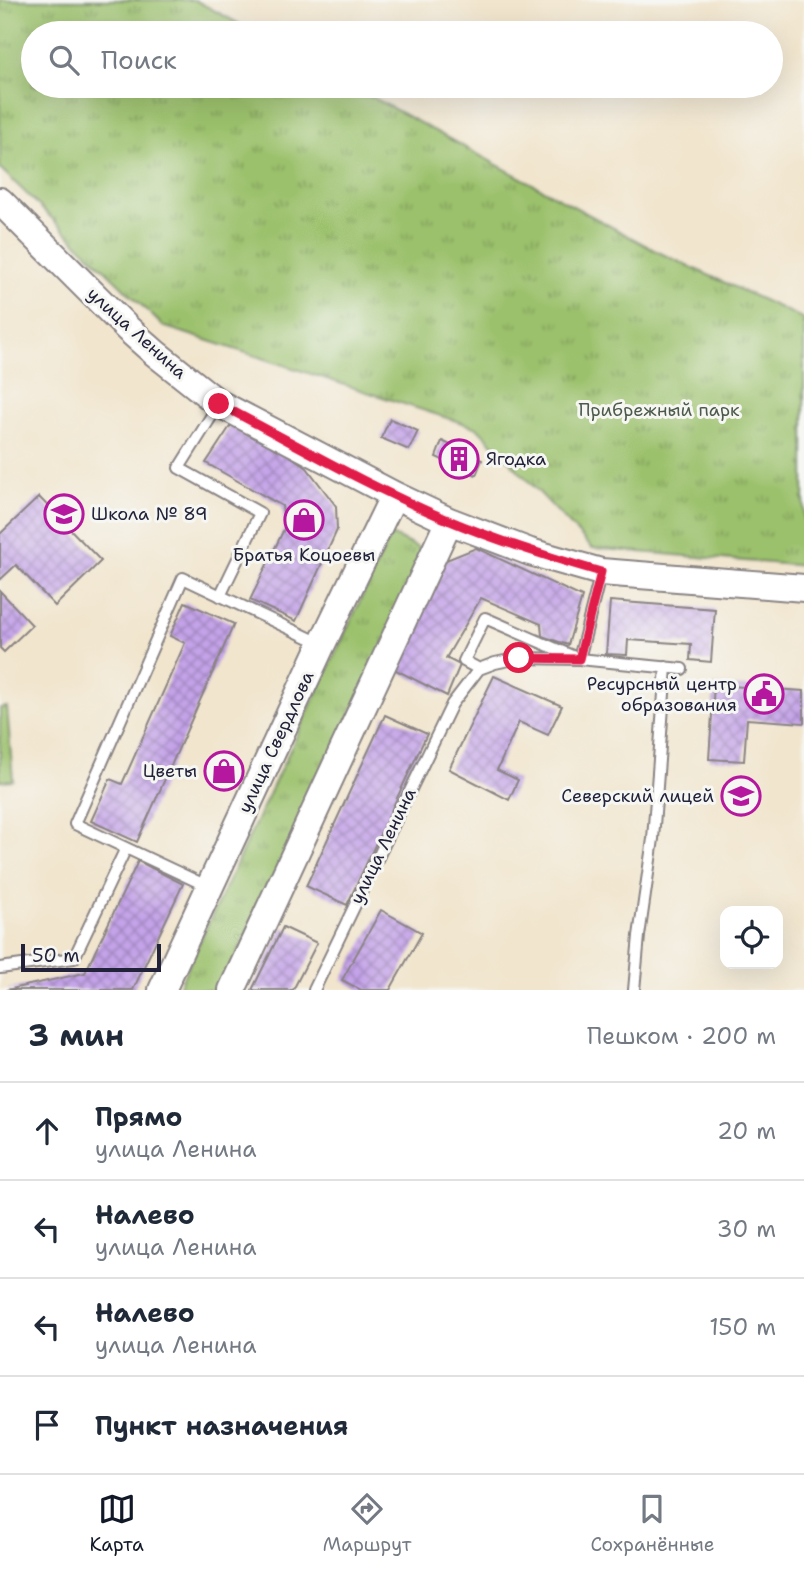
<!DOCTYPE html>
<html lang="ru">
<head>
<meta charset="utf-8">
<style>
	:root { --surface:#fff; --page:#f2f2f3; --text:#1f2937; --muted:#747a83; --line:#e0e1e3; --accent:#111827 }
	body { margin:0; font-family:"Shantell Sans",sans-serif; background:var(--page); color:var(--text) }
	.controls { position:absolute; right:21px; bottom:21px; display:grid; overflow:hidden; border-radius:14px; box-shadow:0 7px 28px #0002 }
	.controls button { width:63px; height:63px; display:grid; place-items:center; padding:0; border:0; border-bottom:2px solid var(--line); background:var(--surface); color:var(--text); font:35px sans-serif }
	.scale { position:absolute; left:21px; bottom:18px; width:140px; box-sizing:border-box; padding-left:7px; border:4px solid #22223b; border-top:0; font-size:19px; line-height:24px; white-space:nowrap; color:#22223b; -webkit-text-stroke:5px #f6f6f2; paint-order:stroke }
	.stop { position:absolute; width:21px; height:21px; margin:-16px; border:5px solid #e11d48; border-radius:50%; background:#fff }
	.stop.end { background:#e11d48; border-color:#fff; box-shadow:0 2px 7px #0008 }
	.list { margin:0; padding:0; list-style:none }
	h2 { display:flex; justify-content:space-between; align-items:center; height:91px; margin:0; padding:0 28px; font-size:30px }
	h2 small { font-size:23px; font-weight:400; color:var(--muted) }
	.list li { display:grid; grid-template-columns:46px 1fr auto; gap:21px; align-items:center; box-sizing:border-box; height:98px; padding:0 28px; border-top:2px solid var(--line) }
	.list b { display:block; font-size:26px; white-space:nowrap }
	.list p { margin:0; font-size:23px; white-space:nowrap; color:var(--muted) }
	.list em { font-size:23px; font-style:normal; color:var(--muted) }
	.icon { flex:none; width:38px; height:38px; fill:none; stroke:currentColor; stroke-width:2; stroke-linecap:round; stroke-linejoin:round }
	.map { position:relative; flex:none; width:804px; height:990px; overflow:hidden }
	.search { position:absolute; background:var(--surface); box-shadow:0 7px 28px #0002; left:21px; right:21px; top:21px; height:77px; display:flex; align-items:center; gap:18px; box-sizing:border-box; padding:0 24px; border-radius:38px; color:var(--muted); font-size:26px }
	.sheet { height:483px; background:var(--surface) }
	nav { display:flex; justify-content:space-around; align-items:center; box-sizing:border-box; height:98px; border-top:2px solid var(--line); background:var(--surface); font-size:19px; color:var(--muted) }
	nav a { display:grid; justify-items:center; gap:4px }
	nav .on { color:var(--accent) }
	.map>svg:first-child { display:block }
	.park { fill:url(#park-tufts); stroke:#5e7254; stroke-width:2 }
	.pitch { fill:#9bc16c; stroke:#5e7254; stroke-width:2 }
	.building { fill:url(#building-cross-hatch) }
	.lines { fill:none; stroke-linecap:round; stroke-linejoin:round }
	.service-casing { stroke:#8a8484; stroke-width:14 }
	.tertiary-casing { stroke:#8a8484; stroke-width:30 }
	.service { stroke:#fff; stroke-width:10 }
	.tertiary { stroke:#fff; stroke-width:26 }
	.route { stroke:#e11d48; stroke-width:9 }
	.labels { text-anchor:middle; stroke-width:6; stroke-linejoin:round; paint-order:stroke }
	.street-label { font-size:18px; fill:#22223b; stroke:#f6f6f2 }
	.park-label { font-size:18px; fill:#4c5a4c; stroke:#f6f6f2 }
	.poi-label { font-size:18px; fill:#22223b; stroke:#f6f6f2; text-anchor:end }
</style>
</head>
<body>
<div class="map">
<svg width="804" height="990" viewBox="0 0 804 990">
	<defs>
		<pattern id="park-tufts" width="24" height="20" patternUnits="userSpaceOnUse" patternTransform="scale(1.75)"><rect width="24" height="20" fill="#9bc16c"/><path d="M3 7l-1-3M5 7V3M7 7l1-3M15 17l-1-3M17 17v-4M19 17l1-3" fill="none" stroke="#7e9c5a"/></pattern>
		<pattern id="building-cross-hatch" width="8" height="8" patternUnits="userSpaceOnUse" patternTransform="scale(1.75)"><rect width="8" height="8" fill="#c4a3e8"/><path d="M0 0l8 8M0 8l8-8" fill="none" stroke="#9f84bd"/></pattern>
	</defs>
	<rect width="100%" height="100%" fill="#f6f6f2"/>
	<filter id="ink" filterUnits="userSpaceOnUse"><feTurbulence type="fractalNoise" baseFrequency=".0143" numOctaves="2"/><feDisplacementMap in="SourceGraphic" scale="14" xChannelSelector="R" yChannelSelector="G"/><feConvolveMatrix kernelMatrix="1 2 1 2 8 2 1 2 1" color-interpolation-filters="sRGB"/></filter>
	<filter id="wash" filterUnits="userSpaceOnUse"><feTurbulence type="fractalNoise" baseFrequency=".00686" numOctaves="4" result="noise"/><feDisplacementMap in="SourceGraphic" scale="28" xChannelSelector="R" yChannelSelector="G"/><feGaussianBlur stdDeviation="1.57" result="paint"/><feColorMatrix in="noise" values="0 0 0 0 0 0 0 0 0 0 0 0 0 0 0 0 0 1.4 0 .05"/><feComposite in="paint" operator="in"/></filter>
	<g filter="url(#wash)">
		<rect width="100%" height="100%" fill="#f1e5cd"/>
		<path class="park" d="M0 0H195L256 33H33V86H352L656 251 804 319V566L592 548 478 428 163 326 0 168Z
			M391 535 427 552 220 990H177Z"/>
		<path class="pitch" d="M7 707 13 780 0 781V708Z"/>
		<g id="blocks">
			<path class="building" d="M390 419 418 431 409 450 381 438Z
				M233 422 280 448 307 468 336 506 337 530 296 621 250 600 285 527 282 506 206 463Z
				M442 441 482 460 476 475 436 457Z
				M39 497 101 561 55 606 16 565 0 580V534Z
				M476 548 582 597 568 645 542 636 541 624 481 598 446 658 460 665 447 696 394 669 429 567Z
				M0 591 32 625 4 652 0 648Z
				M610 601 715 609 711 662 690 660 691 644 628 640 627 655 606 654Z
				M185 602 234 624 137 842 91 821 110 779 122 784 185 643 170 636Z
				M494 676 562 706 548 735 519 722 497 770 518 780 509 800 449 769Z
				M714 685 804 691V723L747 719 744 761 709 759Z
				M385 715 427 734 347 905 306 886Z
				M138 861 183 884 133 990H6L85 973Z
				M381 910 422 933 390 990H361L342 980Z
				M283 927 317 943 293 990H252Z"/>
		</g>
	</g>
	<g filter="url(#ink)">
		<use href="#blocks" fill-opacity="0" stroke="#8a8484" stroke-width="2"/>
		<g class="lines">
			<g class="service-casing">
				<path id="service" d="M219 404 179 468 260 513 220 596
					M479 669 495 663 519 658 579 659 682 669
					M126 848 75 824 183 578 322 644
					M0 968 74 958 126 848 209 887
					M314 990 452 704 479 669 464 661 485 618 579 659 601 572
					M634 990 639 936 653 839 666 667"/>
			</g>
			<g class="tertiary-casing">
				<path id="tertiary" d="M0 201 128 329 155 353 218 403 394 495 449 521 530 552 601 572 804 588
					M162 990 322 644 394 495
					M232 990 449 521"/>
			</g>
			<use href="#service" class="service"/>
			<use href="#tertiary" class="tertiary"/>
		</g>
	</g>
	<g class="lines" filter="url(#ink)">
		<path class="route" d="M219 404C294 443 369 487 448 520 498 541 549 557 601 572L579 659 519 658"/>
	</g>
	<defs>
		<g id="building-ring" transform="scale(2.0125)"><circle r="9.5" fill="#f6f6f2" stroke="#b5179e" stroke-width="1.5"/><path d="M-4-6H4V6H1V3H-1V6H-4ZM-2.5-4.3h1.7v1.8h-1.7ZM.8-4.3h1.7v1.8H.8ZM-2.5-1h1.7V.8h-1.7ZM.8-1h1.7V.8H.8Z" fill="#b5179e"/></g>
		<g id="school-ring" transform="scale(2.0125)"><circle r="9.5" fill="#f6f6f2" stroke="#b5179e" stroke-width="1.5"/><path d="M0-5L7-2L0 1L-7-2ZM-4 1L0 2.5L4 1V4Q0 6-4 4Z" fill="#b5179e"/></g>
		<g id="shop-ring" transform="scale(2.0125)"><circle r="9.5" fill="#f6f6f2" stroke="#b5179e" stroke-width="1.5"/><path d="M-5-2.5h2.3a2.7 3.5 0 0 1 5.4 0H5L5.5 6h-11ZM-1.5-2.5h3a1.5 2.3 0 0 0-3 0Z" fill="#b5179e"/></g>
		<g id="civic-ring" transform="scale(2.0125)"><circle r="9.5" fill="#f6f6f2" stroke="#b5179e" stroke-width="1.5"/><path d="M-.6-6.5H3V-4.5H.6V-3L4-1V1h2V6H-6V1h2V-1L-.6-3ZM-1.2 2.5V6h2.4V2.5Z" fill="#b5179e"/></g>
	</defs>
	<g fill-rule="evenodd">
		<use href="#building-ring" x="459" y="459"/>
		<use href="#school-ring" x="64" y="514"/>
		<use href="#shop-ring" x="304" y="520"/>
		<use href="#civic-ring" x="764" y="694"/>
		<use href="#shop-ring" x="224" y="771"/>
		<use href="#school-ring" x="741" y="796"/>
	</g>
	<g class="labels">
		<g class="street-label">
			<text transform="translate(137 333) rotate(42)" y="6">улица Ленина</text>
			<text transform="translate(276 742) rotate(-65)" y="6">улица Свердлова</text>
			<text transform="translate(383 846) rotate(-64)" y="6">улица Ленина</text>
		</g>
		<g class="park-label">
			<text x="659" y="416">Прибрежный парк</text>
		</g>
		<g class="poi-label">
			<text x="486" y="465" text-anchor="start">Ягодка</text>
			<text x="91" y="520" text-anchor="start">Школа № 89</text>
			<text x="304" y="561" text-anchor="middle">Братья Коцоевы</text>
			<text x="737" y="690">Ресурсный центр<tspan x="737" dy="21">образования</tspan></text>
			<text x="197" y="777">Цветы</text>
			<text x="714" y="802">Северский лицей</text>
		</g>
	</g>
</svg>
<div class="controls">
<button><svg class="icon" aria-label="locate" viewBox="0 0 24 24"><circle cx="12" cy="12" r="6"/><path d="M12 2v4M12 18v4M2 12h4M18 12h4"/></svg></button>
</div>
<div class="scale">50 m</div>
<div class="stop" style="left:519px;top:658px"></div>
<div class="stop end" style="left:219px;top:404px"></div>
<div class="search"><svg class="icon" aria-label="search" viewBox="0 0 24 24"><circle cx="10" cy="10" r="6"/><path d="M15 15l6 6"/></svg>Поиск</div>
</div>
<section class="sheet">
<h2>3 мин<small>Пешком · 200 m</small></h2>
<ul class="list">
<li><svg class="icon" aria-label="ahead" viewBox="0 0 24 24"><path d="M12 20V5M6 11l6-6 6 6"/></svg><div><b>Прямо</b><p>улица Ленина</p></div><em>20 m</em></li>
<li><svg class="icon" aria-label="left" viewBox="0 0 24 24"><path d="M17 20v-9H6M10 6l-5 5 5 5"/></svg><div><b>Налево</b><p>улица Ленина</p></div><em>30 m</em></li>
<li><svg class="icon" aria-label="left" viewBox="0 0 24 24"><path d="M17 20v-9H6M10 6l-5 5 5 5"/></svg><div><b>Налево</b><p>улица Ленина</p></div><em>150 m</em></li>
<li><svg class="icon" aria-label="arrive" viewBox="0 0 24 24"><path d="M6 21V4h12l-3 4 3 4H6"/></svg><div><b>Пункт назначения</b></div></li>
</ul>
</section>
<nav>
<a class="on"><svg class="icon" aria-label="map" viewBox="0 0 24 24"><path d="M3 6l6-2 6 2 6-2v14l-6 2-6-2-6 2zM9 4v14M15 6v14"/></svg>Карта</a>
<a><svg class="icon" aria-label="directions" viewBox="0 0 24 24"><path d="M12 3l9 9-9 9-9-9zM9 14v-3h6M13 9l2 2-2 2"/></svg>Маршрут</a>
<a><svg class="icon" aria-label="saved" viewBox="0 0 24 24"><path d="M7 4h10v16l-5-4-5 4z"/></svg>Сохранённые</a>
</nav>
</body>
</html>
